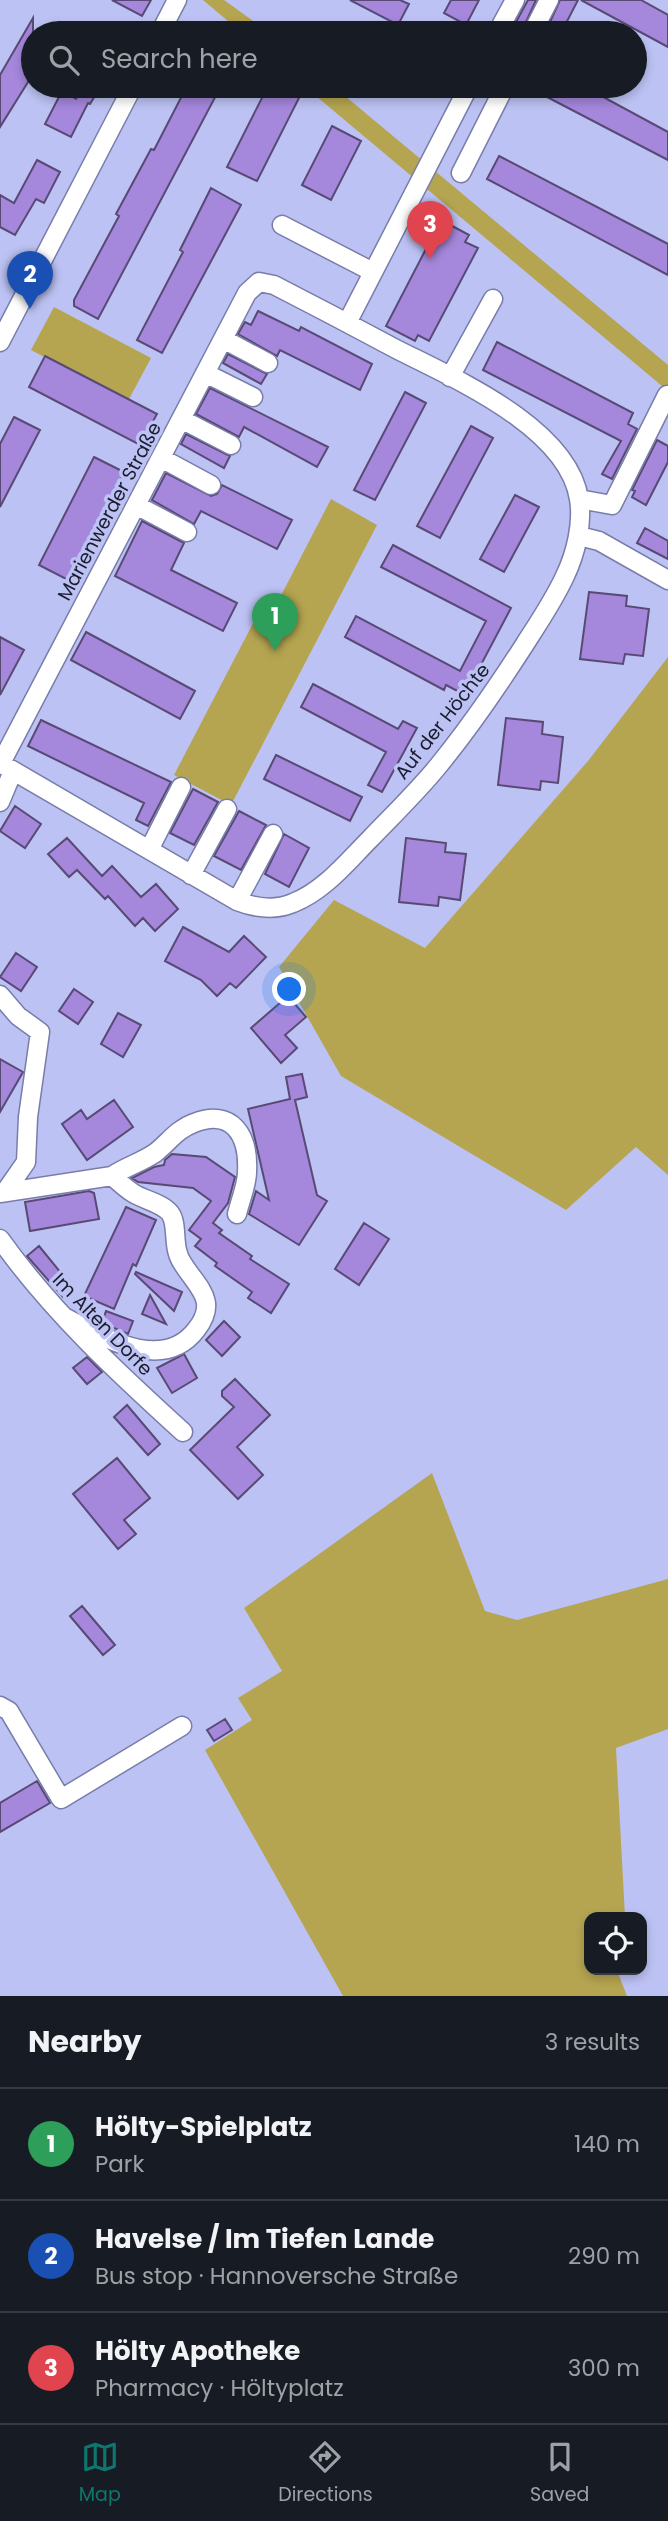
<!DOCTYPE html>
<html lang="en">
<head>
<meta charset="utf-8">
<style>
	:root { --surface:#171b24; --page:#20242c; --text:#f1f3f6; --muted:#9ea1a6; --line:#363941; --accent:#0f766e }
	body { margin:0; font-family:Poppins,sans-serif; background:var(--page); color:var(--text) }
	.controls { position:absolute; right:21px; bottom:21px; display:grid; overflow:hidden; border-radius:14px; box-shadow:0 4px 10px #0003 }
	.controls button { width:63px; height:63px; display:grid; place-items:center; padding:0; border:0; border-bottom:2px solid var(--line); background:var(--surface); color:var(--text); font:35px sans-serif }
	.you { position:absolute; left:290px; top:990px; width:24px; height:24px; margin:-18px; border:5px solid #fff; border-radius:50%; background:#1a73e8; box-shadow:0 0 0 10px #1a73e833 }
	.badge { display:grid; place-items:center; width:46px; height:46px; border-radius:50%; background:var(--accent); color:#fff; font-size:23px; font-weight:700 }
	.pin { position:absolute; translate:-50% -58px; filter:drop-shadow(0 2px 4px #0008) }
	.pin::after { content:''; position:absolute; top:37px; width:24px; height:21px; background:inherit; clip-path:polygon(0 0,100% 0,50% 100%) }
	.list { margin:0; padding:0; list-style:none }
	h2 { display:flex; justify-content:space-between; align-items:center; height:91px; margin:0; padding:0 28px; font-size:30px }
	h2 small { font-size:23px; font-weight:400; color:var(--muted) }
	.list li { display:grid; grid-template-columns:46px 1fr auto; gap:21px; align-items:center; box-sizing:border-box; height:112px; padding:0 28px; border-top:2px solid var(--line) }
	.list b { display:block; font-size:26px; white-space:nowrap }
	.list p { margin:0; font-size:23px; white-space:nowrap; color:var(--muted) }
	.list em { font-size:23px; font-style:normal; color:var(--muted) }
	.icon { flex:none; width:38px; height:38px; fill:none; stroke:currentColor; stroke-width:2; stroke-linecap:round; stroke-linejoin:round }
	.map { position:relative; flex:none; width:668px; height:1996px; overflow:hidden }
	.search { position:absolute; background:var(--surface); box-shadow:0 4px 10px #0003; left:21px; right:21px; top:21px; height:77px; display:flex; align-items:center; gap:18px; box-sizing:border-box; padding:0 24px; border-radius:38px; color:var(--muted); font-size:26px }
	.sheet { height:427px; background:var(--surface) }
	nav { display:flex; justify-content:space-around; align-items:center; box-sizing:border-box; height:98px; border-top:2px solid var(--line); background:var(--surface); font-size:19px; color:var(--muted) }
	nav a { display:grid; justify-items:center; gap:4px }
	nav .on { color:var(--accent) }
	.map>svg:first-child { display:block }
	.green { fill:#b5a551 }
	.building { fill:#a587dc; stroke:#584a74; stroke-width:2 }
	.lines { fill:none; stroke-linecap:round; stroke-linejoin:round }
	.minor-casing { stroke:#787daa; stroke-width:21 }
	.minor { stroke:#fff; stroke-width:18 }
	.labels { text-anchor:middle; stroke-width:7; stroke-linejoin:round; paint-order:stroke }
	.street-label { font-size:19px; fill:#1b1d2f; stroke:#bcc2f3 }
</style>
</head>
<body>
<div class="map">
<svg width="668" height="1996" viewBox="0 0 668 1996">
	<rect width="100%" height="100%" fill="#bcc2f3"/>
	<path class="green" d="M203 0H224L270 33H242Z
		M304 86H333L668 365V391Z
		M54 307 151 358 128 401 31 350Z
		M331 499 377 525 231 805 174 775 262 606 273 611Z
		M668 657V1175L636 1147 566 1210 341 1076 279 967 334 900 425 948 588 761Z
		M432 1473 485 1611 517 1620 668 1579V1729L616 1748 625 1917H589V1970H627V1972L618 1973 627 1996H343L205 1750 252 1720 238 1698 282 1671 244 1608Z"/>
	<path class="building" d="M112 0H151L142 16Z
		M350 0H400L409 4 398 25Z
		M451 0H479L466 25 444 13Z
		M528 0H536L521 33H510Z
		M560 0H578L561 33H545Z
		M581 0H641L668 15V47Z
		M33 18V74L0 127V75Z
		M84 86H101L90 104 88 103 71 137 45 124 62 91 76 99Z
		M187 86H221L98 319 74 306V300L119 216 116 214 151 149 154 150Z
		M268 86H285L301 94 257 181 227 167Z
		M526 86H583L668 132V160Z
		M332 126 361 141 331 200 302 185Z
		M499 156 668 244V275L487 179Z
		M37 160 60 172 44 203 36 199 15 235 0 227V195L14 203Z
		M211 188 241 205 162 353 137 340 183 252 180 250Z
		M441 220 469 235 465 242 478 248 429 341 418 335 415 341 386 326Z
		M258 311 299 331 301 327 372 364 360 390 280 350 277 356 238 334 245 322 251 325Z
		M497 342 633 413 628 424 637 429 612 479 602 474 621 441 483 370Z
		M228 354 267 374 261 384 223 363Z
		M45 356 157 414 140 445 29 387Z
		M210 388 328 447 317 467 244 427 239 437 196 414Z
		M405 392 426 403 375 500 354 490Z
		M14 417 40 430 0 507V444Z
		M471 426 493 438 440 538 417 526Z
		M186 434 230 456 224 468 181 444Z
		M657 440 668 446V462L646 505 632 497 635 491 632 490Z
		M94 457 124 472 68 580 39 565Z
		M166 473 211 496 217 494 222 485 292 520 277 549 201 511 194 524 152 500Z
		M515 495 539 507 504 572 480 559Z
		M142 521 184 543 171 570 237 603 223 631 115 576Z
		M645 528 668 541V559L637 543Z
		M393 545 511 608 465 695 446 685 444 690 345 637 356 616 460 671 486 621 381 567Z
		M589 592 627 596 626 606 649 609 643 656 625 654 623 664 580 659Z
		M86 632 195 691 180 719 71 660Z
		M0 637 24 650 0 695Z
		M313 684 398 729 403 721 417 728 382 792 368 785 386 752 301 707Z
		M506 718 543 722 542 734 563 737 558 783 541 781 540 790 498 785Z
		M41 720 171 782 148 826 136 820 144 803 28 746Z
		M276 755 362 797 350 821 264 779Z
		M193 789 218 802 194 845 170 833Z
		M15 806 41 824 25 848 0 831Z
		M239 811 266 825 241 870 214 856Z
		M284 834 309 848 289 887 265 874Z
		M67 838 102 876 112 866 141 897 156 884 178 909 155 931 143 918 135 926 108 896 105 899 77 870 69 877 48 854Z
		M406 838 446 843 445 852 466 854 460 900 439 897 438 906 399 902Z
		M183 927 229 952 244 936 266 957 236 988 230 983 217 996 201 980 165 961Z
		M16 953 37 967 21 991 0 977Z
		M74 989 93 1002 78 1024 59 1011Z
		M288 996 306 1017 285 1035 297 1048 281 1063 251 1028Z
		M118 1013 141 1025 123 1057 101 1044Z
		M0 1059 23 1072 0 1112Z
		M302 1074 307 1097 295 1100 317 1195 327 1201 299 1245 249 1214 256 1191 269 1200 248 1109 290 1099 286 1077Z
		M114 1100 133 1127 87 1160 62 1124 81 1110 87 1119Z
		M172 1154 206 1157 235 1177 228 1203 213 1223 222 1230 219 1233 252 1256 250 1259 289 1284 271 1313 248 1298 252 1292 215 1266 217 1263 195 1246 201 1239 189 1230 211 1201 193 1188 138 1182 132 1178 154 1167 164 1165 165 1160Z
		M89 1191 94 1193 99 1219 30 1231 25 1202Z
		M126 1207 156 1220 136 1266 133 1264 114 1309 84 1296Z
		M364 1223 389 1239 359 1285 335 1269Z
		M39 1246 74 1289 63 1297 27 1256Z
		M136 1272 182 1292 174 1311 135 1274Z
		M150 1295 166 1324 142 1314Z
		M106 1311 133 1321 128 1334 102 1323Z
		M224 1321 240 1337 222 1356 206 1340Z
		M184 1354 197 1378 172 1393 157 1368Z
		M87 1357 102 1372 87 1384 73 1368Z
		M235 1379 270 1415 237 1447 263 1475 238 1499 190 1450 234 1407 222 1396V1391Z
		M127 1405 160 1444 148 1455 114 1417Z
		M117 1458 150 1498 124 1520 136 1534 118 1549 73 1494Z
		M82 1606 115 1645 103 1655 70 1616Z
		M225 1719 232 1730 214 1741 207 1730Z
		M37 1781 50 1803 0 1832V1803Z"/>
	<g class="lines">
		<g class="minor-casing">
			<path id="minor" d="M160 33 177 0
				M497 33 515 0
				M532 33 549 0
				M461 173 505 86
				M282 225 373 272
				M347 323 469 86
				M223 339 268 363
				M0 342 133 86
				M205 373 253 397
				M450 377 493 299
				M181 419 231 445
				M161 458 211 485
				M579 499 612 505 667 395
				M136 505 187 532
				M579 536 599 541 668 580
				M0 763 237 901C255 908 274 911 293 903 324 891 347 862 370 839 393 815 418 791 439 765 470 727 498 686 525 644 539 622 554 600 565 576 576 553 583 523 579 499 568 427 453 378 396 349 355 327 315 306 274 285L259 282 247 293 1 763
				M0 802 13 771
				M149 850 181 787
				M191 875 227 809
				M237 901 273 834
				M0 995 18 1016 40 1032 28 1117 26 1162 5 1192
				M0 1193 112 1176C125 1167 142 1162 155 1153 168 1143 177 1129 194 1123 232 1108 249 1135 247 1172 247 1185 240 1201 237 1214
				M0 1239C52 1312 117 1372 183 1432
				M64 1317C102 1336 162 1374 196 1330 219 1301 198 1288 183 1264 171 1248 179 1225 170 1213 162 1203 144 1200 133 1193 125 1188 118 1181 112 1176
				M0 1706 9 1711 61 1799 182 1726"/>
		</g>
		<use href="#minor" class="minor"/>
	</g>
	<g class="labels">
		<g class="street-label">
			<text transform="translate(109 511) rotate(-62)" y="7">Marienwerder Straße</text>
			<text transform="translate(442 721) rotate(-52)" y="7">Auf der Höchte</text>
			<text transform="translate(103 1324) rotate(46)" y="7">Im Alten Dorfe</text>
		</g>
	</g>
</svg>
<div class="controls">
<button><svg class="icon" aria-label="locate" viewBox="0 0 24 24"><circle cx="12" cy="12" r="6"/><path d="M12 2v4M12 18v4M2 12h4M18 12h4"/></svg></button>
</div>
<div class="you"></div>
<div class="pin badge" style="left:275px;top:651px;background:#2e9e5b">1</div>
<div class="pin badge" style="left:30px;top:309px;background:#1a4fb4">2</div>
<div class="pin badge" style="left:430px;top:259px;background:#e0444e">3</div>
<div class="search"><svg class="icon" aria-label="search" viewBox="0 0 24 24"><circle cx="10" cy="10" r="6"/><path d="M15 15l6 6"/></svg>Search here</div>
</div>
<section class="sheet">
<h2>Nearby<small>3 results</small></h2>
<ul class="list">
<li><span class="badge" style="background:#2e9e5b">1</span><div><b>Hölty-Spielplatz</b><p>Park</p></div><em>140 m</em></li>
<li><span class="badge" style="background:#1a4fb4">2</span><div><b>Havelse / Im Tiefen Lande</b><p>Bus stop · Hannoversche Straße</p></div><em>290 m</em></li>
<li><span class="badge" style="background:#e0444e">3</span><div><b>Hölty Apotheke</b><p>Pharmacy · Höltyplatz</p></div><em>300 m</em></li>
</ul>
</section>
<nav>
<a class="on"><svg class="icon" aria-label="map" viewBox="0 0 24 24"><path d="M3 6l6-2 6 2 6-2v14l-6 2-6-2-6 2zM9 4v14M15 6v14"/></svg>Map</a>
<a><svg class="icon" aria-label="directions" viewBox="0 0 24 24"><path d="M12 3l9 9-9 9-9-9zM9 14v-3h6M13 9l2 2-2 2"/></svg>Directions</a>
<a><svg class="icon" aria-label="saved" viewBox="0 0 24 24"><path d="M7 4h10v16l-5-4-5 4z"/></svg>Saved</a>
</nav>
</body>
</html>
